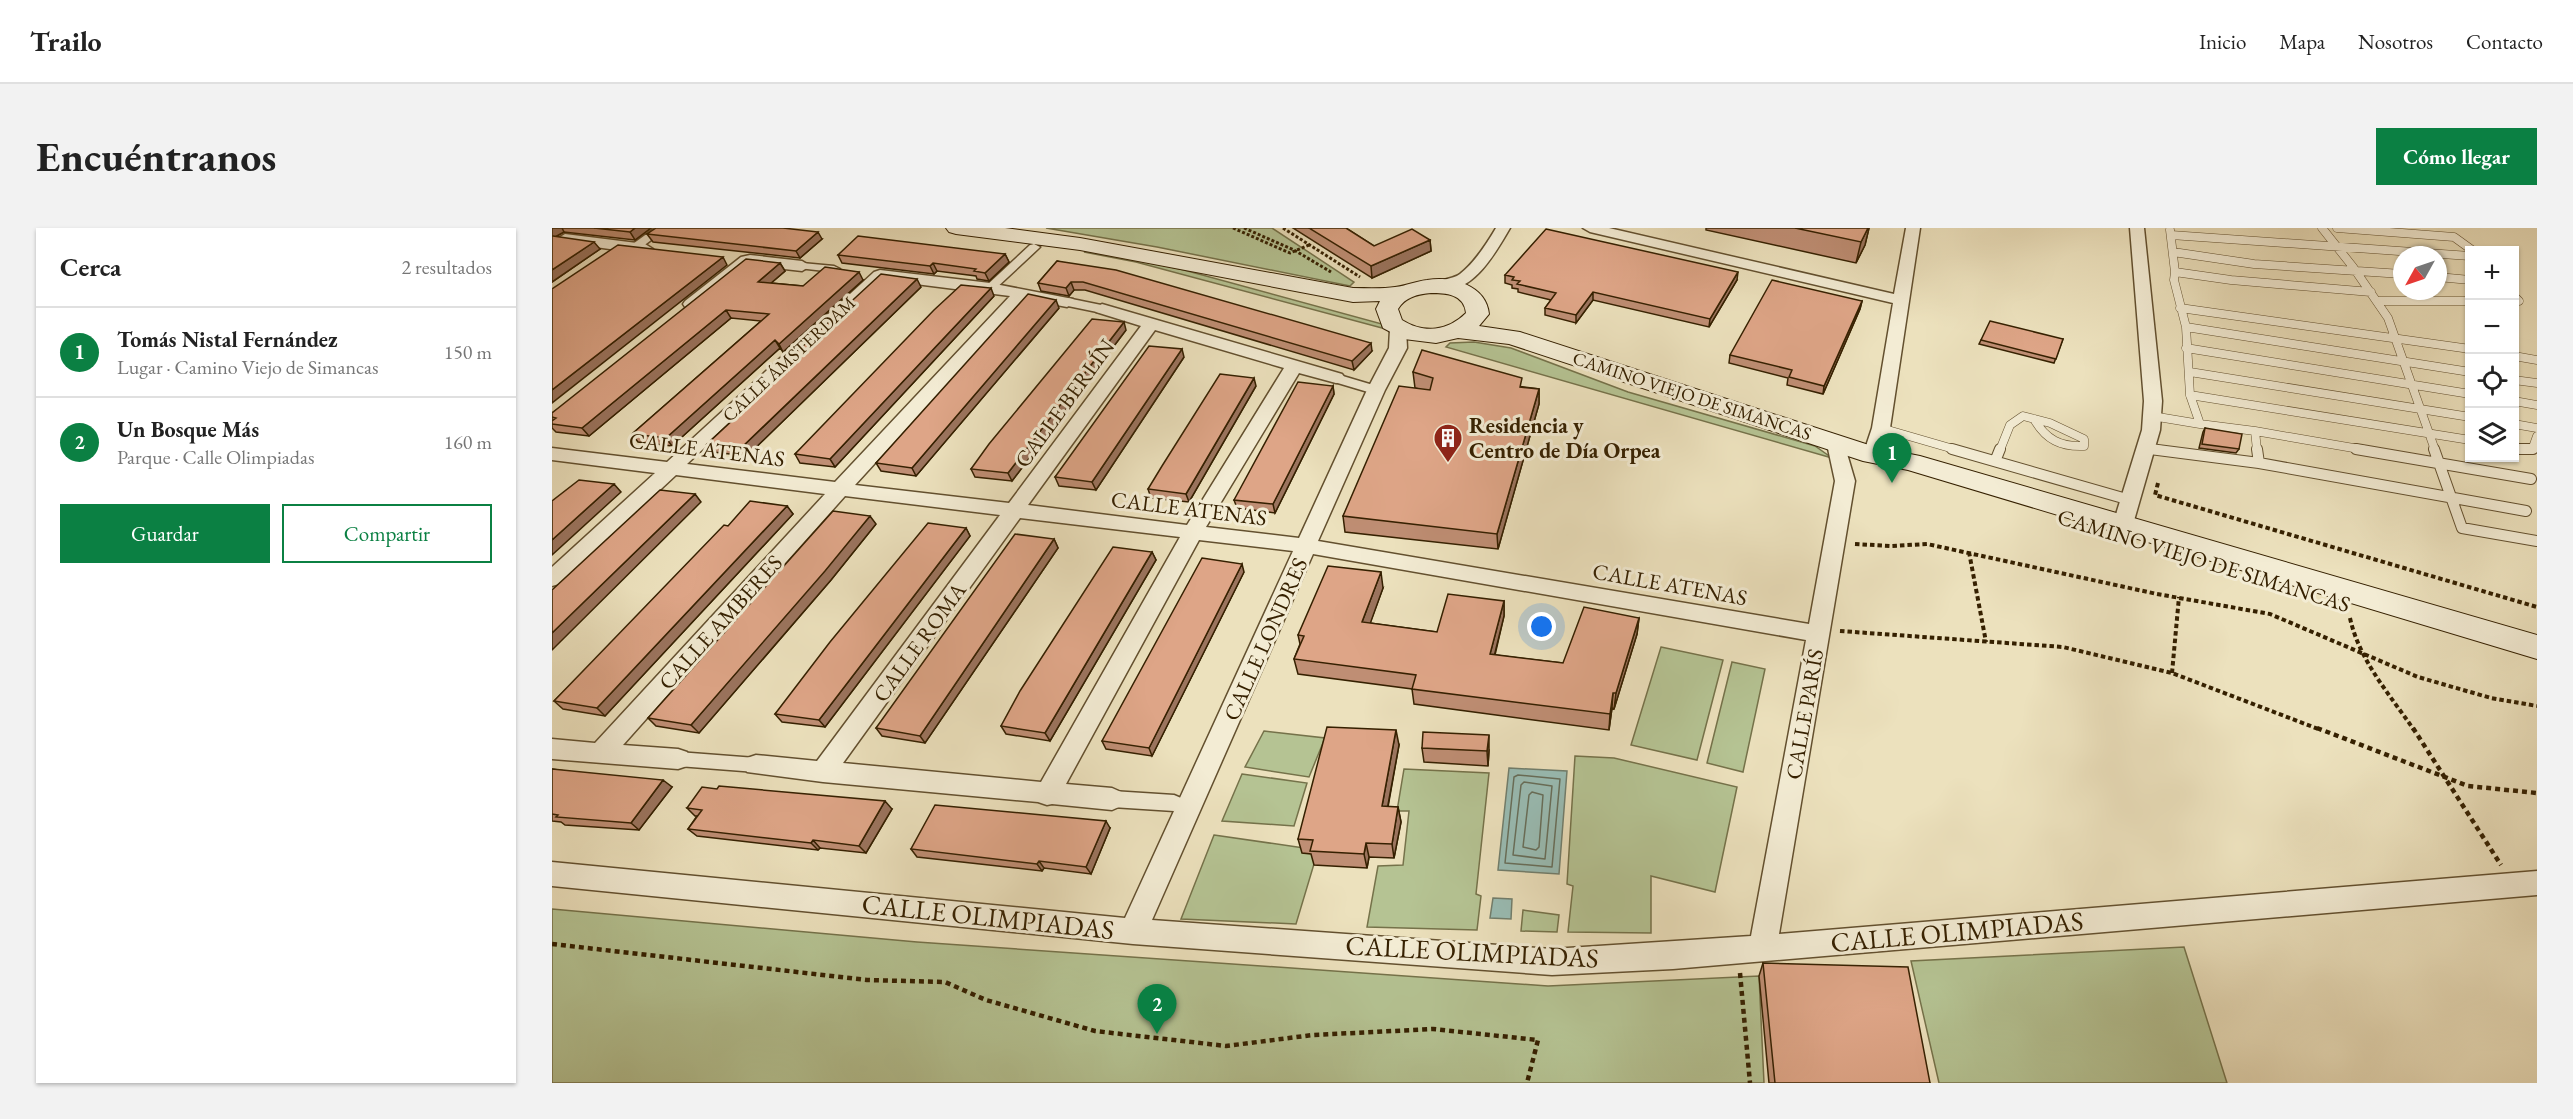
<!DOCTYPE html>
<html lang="es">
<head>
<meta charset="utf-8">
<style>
	:root { --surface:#fff; --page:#f2f2f2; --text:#222; --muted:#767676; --line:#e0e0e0; --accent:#0b8043 }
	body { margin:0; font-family:"EB Garamond",serif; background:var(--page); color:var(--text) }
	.controls { position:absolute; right:18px; top:18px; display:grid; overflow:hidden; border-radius:0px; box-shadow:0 2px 4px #0004 }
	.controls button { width:54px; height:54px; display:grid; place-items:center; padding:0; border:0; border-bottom:2px solid var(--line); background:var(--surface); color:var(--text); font:30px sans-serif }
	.compass { position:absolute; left:1841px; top:18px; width:54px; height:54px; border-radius:50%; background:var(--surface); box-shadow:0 2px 4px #0004; rotate:230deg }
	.you { position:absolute; left:990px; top:399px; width:21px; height:21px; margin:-15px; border:4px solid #fff; border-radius:50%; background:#1a73e8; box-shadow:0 0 0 9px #1a73e833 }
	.badge { display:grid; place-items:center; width:39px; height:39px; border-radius:50%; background:var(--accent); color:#fff; font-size:20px; font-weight:700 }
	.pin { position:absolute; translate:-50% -50px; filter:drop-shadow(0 2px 3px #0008) }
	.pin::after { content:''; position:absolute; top:32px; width:21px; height:18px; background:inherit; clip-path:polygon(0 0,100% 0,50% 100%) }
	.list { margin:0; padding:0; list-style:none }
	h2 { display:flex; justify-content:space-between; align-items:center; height:78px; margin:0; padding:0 24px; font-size:26px }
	h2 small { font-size:20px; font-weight:400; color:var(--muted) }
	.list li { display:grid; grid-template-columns:39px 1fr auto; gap:18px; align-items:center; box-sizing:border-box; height:90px; padding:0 24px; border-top:2px solid var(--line) }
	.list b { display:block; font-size:22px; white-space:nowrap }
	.list p { margin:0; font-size:20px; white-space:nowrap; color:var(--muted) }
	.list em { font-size:20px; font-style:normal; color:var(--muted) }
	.actions { display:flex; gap:12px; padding:18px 24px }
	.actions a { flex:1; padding:14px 0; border:2px solid var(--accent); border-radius:0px; text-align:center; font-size:21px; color:var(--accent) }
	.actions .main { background:var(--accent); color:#fff }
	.icon { flex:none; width:33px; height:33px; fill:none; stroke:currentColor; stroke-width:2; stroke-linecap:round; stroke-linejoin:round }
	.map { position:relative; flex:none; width:1985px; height:855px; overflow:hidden; border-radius:0px }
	header { display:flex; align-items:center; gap:36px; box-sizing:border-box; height:84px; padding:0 30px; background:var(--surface); border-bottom:2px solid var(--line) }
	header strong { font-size:28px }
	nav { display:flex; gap:33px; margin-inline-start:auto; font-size:21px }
	.intro { display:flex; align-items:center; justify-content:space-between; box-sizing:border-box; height:144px; padding:0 36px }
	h1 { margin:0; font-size:42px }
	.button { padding:15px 27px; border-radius:0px; background:var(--accent); color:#fff; font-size:21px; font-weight:700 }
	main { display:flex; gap:36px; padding:0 36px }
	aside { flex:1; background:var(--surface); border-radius:0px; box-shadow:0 2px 4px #0004 }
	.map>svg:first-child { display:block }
	.green { fill:#b5c393; stroke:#75724a; stroke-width:1.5 }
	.water { fill:#99bdb5; stroke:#717e6d; stroke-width:1.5 }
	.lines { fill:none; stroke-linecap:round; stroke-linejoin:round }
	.shore { stroke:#676e5a; stroke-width:1.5 }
	.service-far1-casing { stroke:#63502f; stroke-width:9 }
	.service-casing { stroke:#63502f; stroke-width:12 }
	.pedestrian-casing { stroke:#63502f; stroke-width:3 }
	.minor-casing { stroke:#63502f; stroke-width:3 }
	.secondary-casing { stroke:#352000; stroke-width:2 }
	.path-far2 { stroke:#352000; stroke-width:3; stroke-dasharray:3 2; stroke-linecap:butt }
	.path-far1 { stroke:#352000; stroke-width:4; stroke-dasharray:4.5 3; stroke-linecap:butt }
	.path { stroke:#352000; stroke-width:4.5; stroke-dasharray:5 4; stroke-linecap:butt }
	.service-far1 { stroke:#f3ecd4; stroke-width:8 }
	.service { stroke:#f3ecd4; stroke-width:10 }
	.pedestrian { fill:#f3ecd4; fill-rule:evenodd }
	.minor { fill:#f3ecd4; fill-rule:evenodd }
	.secondary { fill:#f3ecd4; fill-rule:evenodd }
	.wall { fill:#bf8e74; stroke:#352000; stroke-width:1.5 }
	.shaded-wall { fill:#9b745e; stroke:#352000; stroke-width:1.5 }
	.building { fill:#dea587; stroke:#352000; stroke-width:1.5 }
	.labels { text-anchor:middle; stroke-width:6; stroke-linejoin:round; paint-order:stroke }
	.far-street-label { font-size:18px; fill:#352000; stroke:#f3ecd4 }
	.street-label { font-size:22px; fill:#352000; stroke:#f3ecd4 }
	.poi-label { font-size:22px; font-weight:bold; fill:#352000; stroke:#f3ecd4; text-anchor:start }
	.near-street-label { font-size:27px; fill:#352000; stroke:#f3ecd4 }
</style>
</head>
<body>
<header>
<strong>Trailo</strong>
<nav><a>Inicio</a><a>Mapa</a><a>Nosotros</a><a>Contacto</a></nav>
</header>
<div class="intro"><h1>Encuéntranos</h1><a class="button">Cómo llegar</a></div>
<main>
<aside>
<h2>Cerca<small>2 resultados</small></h2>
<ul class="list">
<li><span class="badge">1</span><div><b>Tomás Nistal Fernández</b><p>Lugar · Camino Viejo de Simancas</p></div><em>150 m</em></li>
<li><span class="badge">2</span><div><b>Un Bosque Más</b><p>Parque · Calle Olimpiadas</p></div><em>160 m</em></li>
</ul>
<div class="actions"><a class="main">Guardar</a><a>Compartir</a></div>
</aside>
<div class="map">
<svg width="1985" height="855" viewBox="0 0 1985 855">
	<rect width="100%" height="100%" fill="#ece1bd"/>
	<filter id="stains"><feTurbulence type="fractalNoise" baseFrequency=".00333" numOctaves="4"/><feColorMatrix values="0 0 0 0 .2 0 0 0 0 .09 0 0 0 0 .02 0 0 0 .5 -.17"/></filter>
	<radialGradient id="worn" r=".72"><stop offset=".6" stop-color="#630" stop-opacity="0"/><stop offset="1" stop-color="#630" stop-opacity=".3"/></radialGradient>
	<path class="green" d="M494 0H720L802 54 798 58 605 19Z
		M542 22 632 42 830 96V100L584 34 532 24Z
		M922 114 959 120 1076 164 1263 218 1280 230 894 119 898 115Z
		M1109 419 1171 432 1145 532 1079 517Z
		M1180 434 1213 441 1191 544 1155 535Z
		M712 503 773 510 757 549 693 539Z
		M1023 528 1062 530 1185 559 1163 664 1099 648V705L1016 704 1021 658 1015 656Z
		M852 541 937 545 924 666 929 668 925 702 815 699 826 638 851 637 857 583H845Z
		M690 546 755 555 742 598 670 593Z
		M662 607 752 620 765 626 744 696 629 691Z
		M0 681 365 714 996 758 1207 748 1212 855H0Z
		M971 682 1007 687 1005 704 969 703Z
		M1632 719 1675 855H1387L1359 733Z"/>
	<path class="water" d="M957 540 1015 543 1007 646 946 642Z
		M941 670 960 671 959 691 938 690Z"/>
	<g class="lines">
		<path class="shore" d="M966 547 1008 551 1000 639 953 635 962 549Z
			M972 554 1000 558 993 631 961 627 969 557Z
			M980 564 991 567 987 619 984 622 971 619 977 567Z"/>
		<g class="service-far1-casing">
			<path id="service-far1" d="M1770 0 1801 39 1836 90 1883 222
				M1785 0 1902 9 1920 22
				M1618 2 1623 44 1679 52 1819 64
				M1619 7 1918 28
				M1621 24 1702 36 1850 46
				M1623 44 1622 52 1634 99 1638 167 1648 196 1703 203 1705 222
				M1886 49 1918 52
				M1962 68 1967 73H1962
				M1825 73H1918
				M1628 80 1918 121
				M1634 99 1918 144
				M1634 120 1918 166
				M1962 128 1985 132
				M1638 144 1918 189
				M1962 152 1985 155
				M1638 167 1918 212
				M1962 173 1985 177
				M1600 188 1648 196
				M1962 196 1985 200
				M1329 200 1405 222
				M1703 203 1813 222
				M1594 220 1610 222
				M1962 220 1980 222 1985 208
				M1448 222 1458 197 1471 188 1498 195 1532 211V218C1509 219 1494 212 1482 191"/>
		</g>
		<g class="service-casing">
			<path id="service" d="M1400 221 1578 272
				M1598 221 1707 235 1974 283
				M1705 221 1707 235
				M1804 221 1979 251
				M1882 221 1910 300 1985 313
				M1967 221H1981
				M1444 231 1448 221"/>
		</g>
		<g class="pedestrian-casing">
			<path id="pedestrian" d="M103 0H115L86 22H78V18Z
				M482 16 488 19 486 21 442 62H434V58L478 17Z
				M250 35 282 38 288 41 282 44 246 40 244 38Z
				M515 70 554 78 556 81 550 85 511 77V71Z
				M784 146 821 157 823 160 816 164 779 153 778 150Z
				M126 524 204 530 210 532 213 537 210 542 204 544 126 538 120 536 117 531 120 526Z
				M560 563 622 567 629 570 631 575 629 580 622 583 560 579 554 576 551 571 554 566Z"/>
		</g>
		<g class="minor-casing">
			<path id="minor" d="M944 0H958C944 24 919 70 884 61L882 58C888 50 900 52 908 46 923 34 934 17 944 0Z
				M1031 0H1057L1342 66 1354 0H1368L1338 200 1327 231H1313L1311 227 1320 200 1341 75 1038 4Z
				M1578 0H1592L1610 173 1608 202 1581 296 1578 301 1571 303 1564 301 1561 296 1590 202 1592 173Z
				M13 6 93 16 101 21 93 26 8 14 5 11Z
				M198 27 250 33 258 38 250 43 198 37 145 79H133L131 76 133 73 189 29Z
				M328 42 438 55 521 71 523 74 515 79 473 71 303 257 457 275 589 98 544 84 542 81 550 76 790 146 793 150 790 154 784 155 747 145 654 299 747 310 815 162 837 120 838 101 846 96 854 101 855 120 833 162 766 313 1257 396 1283 253 1275 216 1277 212H1291L1303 253 1227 706 1985 643V667L1121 741 1000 747 581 716 0 658V634L573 690 741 323 647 312 514 556 560 560 569 564 573 571 569 578 560 582 500 576 495 577 486 574 271 554 195 544 192 537 195 530 204 527 265 533 448 287 293 268 71 517 126 521 135 524 138 531 135 538 126 541 0 531V511L43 515 273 266 124 247 7 356 0 358V339L103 245 0 232V220L115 234 322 44ZM332 52 458 68 283 254 135 236ZM603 102 732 140 635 297 476 277ZM468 290 628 309 489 554 291 535ZM761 326 1254 412 1199 708 1000 721 600 692Z"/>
		</g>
		<g class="secondary-casing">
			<path id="secondary" d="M394 0H453L528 10 801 60C815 60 830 61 843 59 854 58 864 53 875 52 900 48 934 57 937 86L927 98 968 104 1323 219 1368 228 1985 407V431L1356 242 1311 233 957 116 906 110 884 115 852 111 831 100 824 81 828 73 801 74 528 22 404 6 397 4ZM879 65C894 65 912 66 914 85 896 103 872 106 850 92L846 81C853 69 866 66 879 65Z"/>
		</g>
		<path class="path-far2" d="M681 0 738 25 757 17
			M692 0 742 22 779 44
			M731 0 808 49"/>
		<path class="path-far1" d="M1606 255 1603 267 1985 379
			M1303 316 1339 318 1375 316 1605 366 1718 386 1866 449 1939 470 1985 478
			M1417 324 1434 414
			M1798 390C1807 432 1838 467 1862 502
			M1288 403 1511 419 1620 445 1769 502
			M1620 445 1627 369"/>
		<path class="path" d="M1765 500 1916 558 1985 565
			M1861 500 1949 637
			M0 716 315 752 393 754 434 772 543 803 674 818 761 807 881 801 986 812 975 855
			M1188 745 1198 855"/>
		<use href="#service-far1" class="service-far1"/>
		<use href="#service" class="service"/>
		<use href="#pedestrian" class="pedestrian"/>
		<use href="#minor" class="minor"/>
		<use href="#secondary" class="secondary"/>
	</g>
	<path class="wall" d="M0 0H99L83 12 12 4 3 9 48 21 0 54Z
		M741 0H794L822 18 878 12 879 23 820 50Z
		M1154 0H1317L1313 17 1304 35 1154 2Z
		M95 6 270 11 248 30 101 14Z
		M453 26 457 34 437 53 425 51 424 48 385 43 382 46 290 35 286 27Z
		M505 33 820 123 802 142 533 62H522L517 68 489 63 486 55Z
		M228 35 233 43 219 55 251 58 311 52 231 124 228 120 120 218 86 214 80 206 209 93 179 90 37 208 4 204 0 200V185Z
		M953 47 1185 52 1157 99 1041 72 1024 95 993 87V80L999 72 966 64V61L960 60V57L953 55Z
		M369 59 195 228 161 224 155 216 242 135 239 129Z
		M442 68 283 239 248 235 243 226Z
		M1310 73 1308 81 1271 166 1235 157 1236 150 1177 135 1178 127Z
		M507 80 364 248 329 243 324 235Z
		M574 102 460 253 423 249 419 241Z
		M1511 111 1502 135 1427 116 1429 112Z
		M632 129 544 262 507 258 503 249Z
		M861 144 987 161V176L946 321 793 304 791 288 867 161 863 160Z
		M704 158 637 274 599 270 596 261Z
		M781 158 782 166 723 285 685 280 682 272Z
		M1653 200 1687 221 1684 225 1647 220 1651 204Z
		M235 278 241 286 53 488 11 481 2 473 176 298Z
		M324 296 279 352 147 505 104 498 96 490Z
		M414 300 418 308 273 499 230 494 223 486Z
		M502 311 506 320 373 515 330 508 324 500Z
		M600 324 604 332 498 513 454 506 449 498Z
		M692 344 600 528 554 521 550 513Z
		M831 360 818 395 885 404 952 373V388L943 427 1011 435 1087 390 1085 406 1062 481 1060 480 1057 502 862 476 860 461 746 446 742 431 748 416 746 407Z
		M847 517 836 579H846L849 594 842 630 817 629 815 640 762 637 759 626 750 625 746 611Z
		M870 520 937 522 936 538 872 534Z
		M0 541 120 559 87 602 13 597 9 594 0 593Z
		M135 580 340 581 314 625 268 620 266 622 145 608 136 601 145 588H143Z
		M558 600 539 646 492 640 490 643 365 629 359 621Z
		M1211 735 1378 855H1217L1207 748Z"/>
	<path class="shaded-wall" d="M0 0H10L12 4 3 9H0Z
		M83 0H99L83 12 78 4Z
		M1316 0H1317L1313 17 1304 35 1309 14Z
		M266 4 270 11 248 30 244 23Z
		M878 12 879 23 820 50 819 38Z
		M42 14 48 21 0 54V42Z
		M453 26 457 34 437 53 433 45Z
		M171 29 175 37 0 175V162Z
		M228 35 233 43 211 62 206 54Z
		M381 35 385 43 382 46 378 38Z
		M307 44 311 52 231 124 227 116Z
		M1186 44 1185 52 1157 99 1158 91Z
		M365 51 369 59 195 228 189 220Z
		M519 54 522 62 517 68 514 60Z
		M439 60 442 68 283 239 278 231Z
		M1041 64V72L1024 95V87Z
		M504 72 507 80 364 248 360 240Z
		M1310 73 1308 81 1271 166 1272 158Z
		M174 82 179 90 37 208 30 200Z
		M572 94 574 102 460 253 456 245Z
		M223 112 228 120 120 218 114 210Z
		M819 115 820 123 802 142 800 133Z
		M630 121 632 129 544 262 540 254Z
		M702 150 704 158 637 274 634 266Z
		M781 158 782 166 723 285 721 276Z
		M987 161V176L946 321 945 306Z
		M62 256 69 264 0 327V312Z
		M143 266 149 274 0 422V405Z
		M235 278 241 286 53 488 45 480Z
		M318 288 324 296 279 352 147 505 139 497Z
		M414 300 418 308 273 499 267 492Z
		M502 311 506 320 373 515 368 508Z
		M600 324 604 332 498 513 493 505Z
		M690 336 692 344 600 528 597 520Z
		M829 344 831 360 813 410 810 394Z
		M952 373V388L939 441 938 426Z
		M1087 390 1085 406 1062 481 1064 465Z
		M1061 465 1060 480 1057 502 1058 486Z
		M844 502 847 517 833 593 830 578Z
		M937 507V522L936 538 935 523Z
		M111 552 120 559 87 602 79 595Z
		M333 573 340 581 314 625 307 618Z
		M846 579 849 594 842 630 840 616Z
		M554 593 558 600 539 646 534 639Z
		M261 612 268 620 266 622 259 615Z
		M814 615 817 629 815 640 812 626Z
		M487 633 492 640 490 643 485 636Z"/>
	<path class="building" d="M42 0H83L78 4Z
		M104 0H231L266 4 244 23 95 6Z
		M757 0H794L822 18 860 1 878 12 819 38Z
		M1243 0H1316L1309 14Z
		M994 1 1186 44 1158 91 1041 64 1024 87 993 80 1004 65 965 56 968 53 960 52 962 49 953 47Z
		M0 8H1L42 14 0 42Z
		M306 8 453 26 433 45 422 43 424 41 381 35 378 38 286 27Z
		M66 17 171 29 0 162V61Z
		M194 31 228 35 206 54 251 58 273 39 307 44 227 116 223 112 114 210 80 206 217 86 174 82 30 200 0 196V193L4 190 0 189V185Z
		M505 33 564 42 819 115 800 133 531 54H519L514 60 486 55Z
		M329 46 365 51 189 220 155 216 243 134 239 129Z
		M1220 52 1310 73 1272 158 1237 149 1240 142 1178 127Z
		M409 57 439 60 278 231 243 226 382 82Z
		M476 66 504 72 360 240 324 235Z
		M540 91 572 94 456 245 419 241 437 216Z
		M1438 93 1511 111 1504 131 1429 112Z
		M597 118 630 121 540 254 503 249Z
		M870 122 970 150 968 159 987 161 945 306 791 288 847 158 878 162 881 150 861 144Z
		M668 146 702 150 634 266 596 261 610 238Z
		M746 154 781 158 721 276 682 272Z
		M1653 200 1690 206 1687 221 1650 216Z
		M27 252 62 256 0 312V273Z
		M108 262 143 266 0 405V362Z
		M198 273 235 278 45 480 2 473 172 297 176 298Z
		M281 283 318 288 273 343 139 497 96 490Z
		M376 295 414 300 267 492 223 486 278 414Z
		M463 306 502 311 368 508 324 500Z
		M561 319 600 324 493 505 449 498 468 463Z
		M650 330 690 336 597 520 550 513Z
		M776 338 829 344 810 394 885 404 896 366 952 373 938 426 1011 435 1032 379 1087 390 1064 465H1061L1058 486 860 461 864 447 742 431 752 408 746 407Z
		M775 499 844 502 830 578 846 579 840 616 814 615 812 626 758 623 761 612 746 611Z
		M871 504 937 507 935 523 870 520Z
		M0 541 111 552 79 595 4 589 6 587 0 586Z
		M167 558 333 573 307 618 261 612 259 615 136 601 150 582 135 580 150 559 165 561Z
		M383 577 554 593 534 639 487 633 485 636 359 621Z
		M1211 735 1356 739 1378 855H1223Z"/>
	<defs>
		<g id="building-pin" transform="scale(1.5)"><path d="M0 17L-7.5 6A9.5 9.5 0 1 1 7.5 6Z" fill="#8f2418" stroke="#f3ecd4"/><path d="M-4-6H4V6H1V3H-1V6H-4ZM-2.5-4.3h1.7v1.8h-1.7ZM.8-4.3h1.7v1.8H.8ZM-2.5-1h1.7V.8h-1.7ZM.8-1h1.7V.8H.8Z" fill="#fff"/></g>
	</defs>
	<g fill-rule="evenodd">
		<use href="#building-pin" x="896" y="210"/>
	</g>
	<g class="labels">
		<g class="far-street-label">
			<text transform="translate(237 131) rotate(-43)" y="6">CALLE ÁMSTERDAM</text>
			<text transform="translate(1140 168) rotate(18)" y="6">CAMINO VIEJO DE SIMANCAS</text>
		</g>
		<g class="street-label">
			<text transform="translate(512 175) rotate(-54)" y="8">CALLE BERLÍN</text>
			<text transform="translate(155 221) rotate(7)" y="8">CALLE ATENAS</text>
			<text transform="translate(637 280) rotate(7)" y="8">CALLE ATENAS</text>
			<text transform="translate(1652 332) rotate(17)" y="8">CAMINO VIEJO DE SIMANCAS</text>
			<text transform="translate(1118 356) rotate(10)" y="8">CALLE ATENAS</text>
			<text transform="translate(168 394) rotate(-48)" y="8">CALLE AMBERES</text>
			<text transform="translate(713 411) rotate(-66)" y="8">CALLE LONDRES</text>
			<text transform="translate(367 414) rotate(-54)" y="8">CALLE ROMA</text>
			<text transform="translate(1252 486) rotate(-80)" y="8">CALLE PARÍS</text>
		</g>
		<g class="poi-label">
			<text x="917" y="205">Residencia y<tspan x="917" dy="25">Centro de Día Orpea</tspan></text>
		</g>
		<g class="near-street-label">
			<text transform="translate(436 689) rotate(6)" y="9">CALLE OLIMPIADAS</text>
			<text transform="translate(1405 704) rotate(-5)" y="9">CALLE OLIMPIADAS</text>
			<text transform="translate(920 724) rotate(3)" y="9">CALLE OLIMPIADAS</text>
		</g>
	</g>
	<rect width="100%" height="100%" filter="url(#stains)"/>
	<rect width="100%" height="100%" fill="url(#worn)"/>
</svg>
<div class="controls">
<button>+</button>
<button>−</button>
<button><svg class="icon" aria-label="locate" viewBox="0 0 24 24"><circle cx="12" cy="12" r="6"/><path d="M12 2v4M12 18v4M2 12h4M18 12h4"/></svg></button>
<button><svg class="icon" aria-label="layers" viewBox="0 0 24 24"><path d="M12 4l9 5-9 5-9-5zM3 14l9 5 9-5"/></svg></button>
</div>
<svg class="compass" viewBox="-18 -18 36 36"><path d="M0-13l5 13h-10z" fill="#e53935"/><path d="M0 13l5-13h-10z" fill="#767676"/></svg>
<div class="you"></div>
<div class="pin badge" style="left:1340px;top:255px">1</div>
<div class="pin badge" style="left:605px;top:806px">2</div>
</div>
</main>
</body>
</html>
